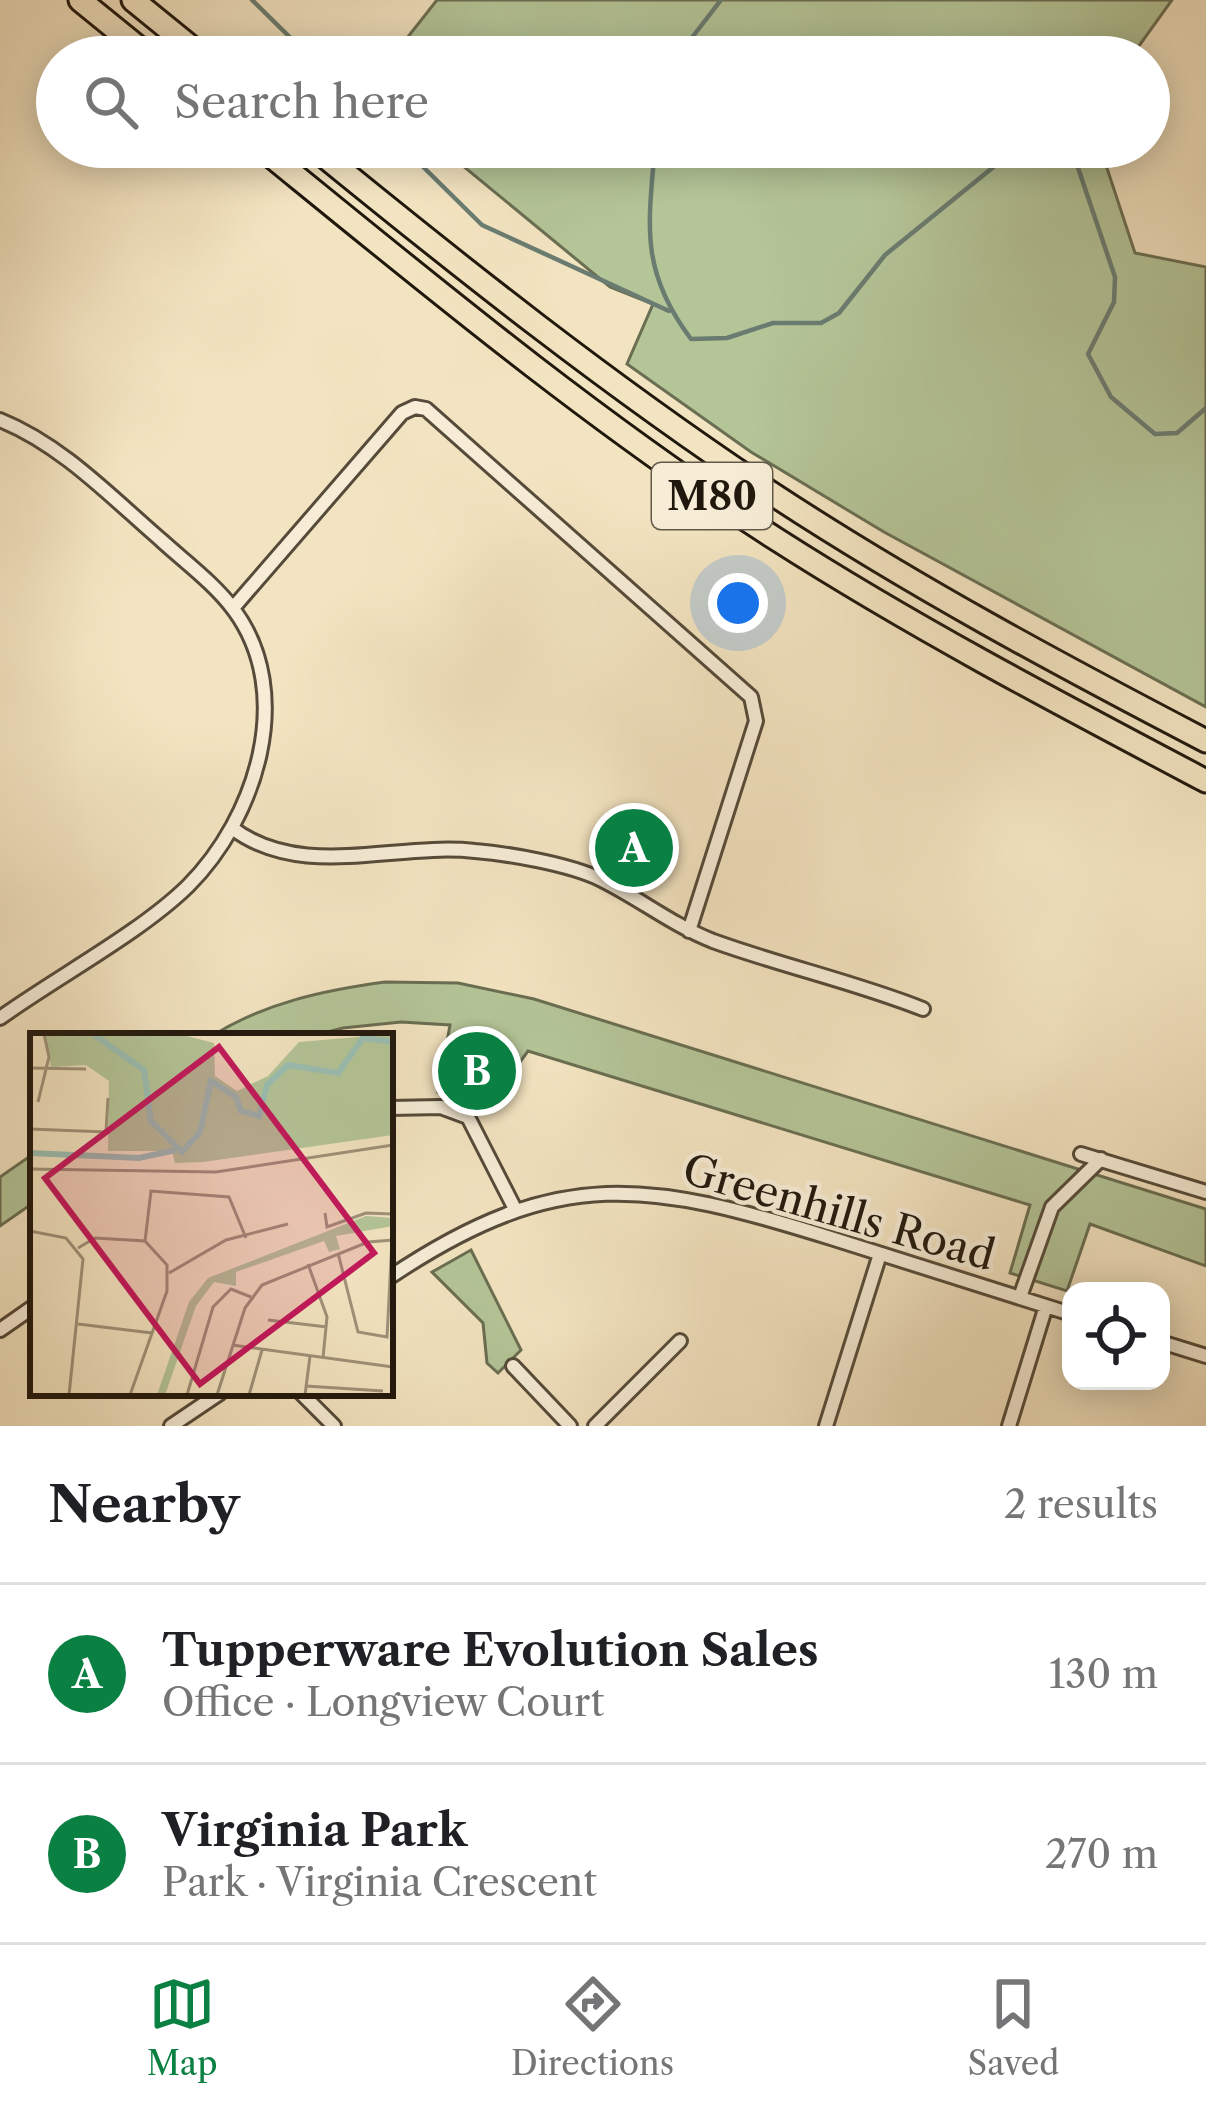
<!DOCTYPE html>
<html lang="en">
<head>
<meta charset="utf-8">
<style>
	:root { --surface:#fff; --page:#f2f2f2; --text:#202124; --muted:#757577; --line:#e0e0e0; --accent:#0b8043 }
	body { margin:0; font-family:"Libre Caslon Text",serif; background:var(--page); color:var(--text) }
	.controls { position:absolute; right:36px; bottom:36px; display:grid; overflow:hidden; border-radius:24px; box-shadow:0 6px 30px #0003 }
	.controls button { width:108px; height:108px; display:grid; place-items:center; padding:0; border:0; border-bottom:3px solid var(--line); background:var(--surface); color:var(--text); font:60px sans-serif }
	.you { position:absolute; left:738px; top:603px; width:42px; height:42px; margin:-30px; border:9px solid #fff; border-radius:50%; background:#1a73e8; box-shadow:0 0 0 18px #1a73e833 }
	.badge { display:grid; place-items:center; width:78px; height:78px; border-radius:50%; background:var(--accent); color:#fff; font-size:39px; font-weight:700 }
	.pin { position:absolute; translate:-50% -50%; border:6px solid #fff; box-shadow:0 3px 12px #0006 }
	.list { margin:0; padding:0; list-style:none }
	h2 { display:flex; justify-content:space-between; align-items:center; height:156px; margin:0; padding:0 48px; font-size:51px }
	h2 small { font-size:39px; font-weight:400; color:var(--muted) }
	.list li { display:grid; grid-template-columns:78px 1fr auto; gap:36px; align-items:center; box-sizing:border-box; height:180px; padding:0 48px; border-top:3px solid var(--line) }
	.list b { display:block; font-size:45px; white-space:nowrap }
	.list p { margin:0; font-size:39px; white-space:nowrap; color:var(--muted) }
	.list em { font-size:39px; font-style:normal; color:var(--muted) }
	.icon { flex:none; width:66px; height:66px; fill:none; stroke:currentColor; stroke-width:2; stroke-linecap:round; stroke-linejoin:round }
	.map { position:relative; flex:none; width:1206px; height:1426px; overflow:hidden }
	.search { position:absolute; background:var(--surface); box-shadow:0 6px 30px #0003; left:36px; right:36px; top:36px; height:132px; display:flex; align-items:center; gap:30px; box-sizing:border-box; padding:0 42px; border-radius:66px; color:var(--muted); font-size:45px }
	.sheet { height:516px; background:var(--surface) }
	nav { display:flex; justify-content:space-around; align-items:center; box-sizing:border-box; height:168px; border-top:3px solid var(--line); background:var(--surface); font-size:33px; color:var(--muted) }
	nav a { display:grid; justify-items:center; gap:6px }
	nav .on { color:var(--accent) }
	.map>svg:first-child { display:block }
	.green { fill:#b4c598; stroke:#6a6e52; stroke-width:3 }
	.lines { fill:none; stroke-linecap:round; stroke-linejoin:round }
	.stream { stroke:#6a7c71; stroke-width:4.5 }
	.minor-casing { stroke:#564b3a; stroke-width:18 }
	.motorway-casing { stroke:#21180d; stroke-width:27 }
	.minor { stroke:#f7edd7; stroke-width:12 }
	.motorway { stroke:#f3e4c1; stroke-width:21 }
	.labels { text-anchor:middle; stroke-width:9; stroke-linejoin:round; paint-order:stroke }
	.shield { fill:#f7edd7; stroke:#61584a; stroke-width:3 }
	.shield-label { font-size:39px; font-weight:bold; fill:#21180d }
	.street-label { font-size:42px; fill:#21180d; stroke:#f7edd7 }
	.inset-river { fill:none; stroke:#9bbfb3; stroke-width:6 }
	.inset-road { fill:none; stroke:#9f9279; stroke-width:3 }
	.view { fill:#c2185b; fill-opacity:0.15; stroke:#c2185b; stroke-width:6 }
	.inset-edge { fill:none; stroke:#21180d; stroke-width:6 }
</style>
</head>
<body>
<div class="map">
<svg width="1206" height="1426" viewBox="0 0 1206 1426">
	<rect width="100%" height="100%" fill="#f3e4c1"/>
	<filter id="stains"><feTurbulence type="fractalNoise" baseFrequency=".00167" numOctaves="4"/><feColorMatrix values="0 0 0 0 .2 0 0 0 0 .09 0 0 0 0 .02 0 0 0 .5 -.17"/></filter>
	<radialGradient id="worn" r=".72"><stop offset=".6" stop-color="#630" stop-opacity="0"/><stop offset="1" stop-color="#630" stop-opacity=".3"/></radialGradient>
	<path class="green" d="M437 0H1172L1131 57H392Z
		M440 147H1100L1135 253 1206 267V707L884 532 751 452 627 364 653 304 610 287Z
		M385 982 458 983 534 999 1206 1209V1266L1090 1224 1067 1291 1010 1273 1030 1205 528 1051 485 1110 469 1097 438 1092 450 1025 401 1022 343 1028 312 1036H212C264 1003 325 990 385 982Z
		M33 1154V1203L0 1226V1177Z
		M471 1250 521 1350 498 1373 487 1363 483 1323 432 1272Z"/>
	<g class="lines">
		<path class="stream" d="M252 0 310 57
			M677 57 721 0
			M403 147 482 225 669 311
			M655 147C648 227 640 271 691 339L727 338 773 323H821L839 313 885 255 1018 147
			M1071 147 1115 277 1114 302 1088 354 1111 397 1155 434 1177 433 1206 408"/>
		<g class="minor-casing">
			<path id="minor" d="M0 420C62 445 111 497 161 540 185 562 215 584 234 610 296 694 256 818 188 886 140 933 57 977 0 1018
				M233 608 402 413 415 407 426 409 751 697 756 721 689 931
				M232 828C302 881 395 842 475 851 510 854 568 864 600 879 639 898 672 925 713 941 782 966 855 982 923 1009
				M390 1108 441 1107 468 1117 515 1209
				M1081 1154 1206 1192
				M390 1277C559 1164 649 1181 834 1239 913 1264 992 1289 1071 1314
				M1020 1297 1052 1207 1101 1159
				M0 1330 33 1307
				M1161 1342 1206 1356
				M513 1366 570 1426
				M301 1393 334 1426
				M171 1426 220 1393
				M595 1426 680 1341
				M826 1426 880 1254
				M1009 1426 1046 1306"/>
		</g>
		<g class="motorway-casing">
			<path id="motorway" d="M80 0 150 57
				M133 0 203 57
				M260 147C427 283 594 422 776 539 915 628 1060 704 1206 781
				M313 147C461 268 611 387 771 493 911 585 1058 664 1206 741"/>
		</g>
		<use href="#minor" class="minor"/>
		<use href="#motorway" class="motorway"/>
	</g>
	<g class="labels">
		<rect class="shield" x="652" y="463" width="120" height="66" rx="9"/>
		<g class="shield-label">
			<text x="712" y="510">M80</text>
		</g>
		<g class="street-label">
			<text transform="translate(839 1212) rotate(16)" y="15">Greenhills Road</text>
		</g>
	</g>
	<g transform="translate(30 1033)">
		<rect width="363" height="363" fill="#f3e4c1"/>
		<path d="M15 1H149L184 10 185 43 207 58 238 43 269 9 363 1V102L173 129 145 130 142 118H78L79 48 56 32 21 34ZM336 183 363 185V193L306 203 310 216 299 219 294 208 206 239V253L184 249 166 273 135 362H127L159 269 178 245Z" fill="#b4c598"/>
		<path class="inset-river" d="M63 1 114 37 121 88 152 119 170 99 181 48 206 64 211 78 229 83 237 52 258 32 308 40 333 5 363 9M0 120 109 125 146 117"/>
		<path class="inset-road" d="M0 35 56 36M8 69 19 24 14 1M0 96 76 99 78 65M0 136 186 139 363 112M295 180 297 194 336 180 363 181M0 198 36 205 53 226 39 362M115 208 121 158 199 164 216 205M48 215 65 205 115 208 137 232V258L100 362M308 220 328 299 357 304 362 207M278 231 297 284 293 325M139 240 196 207 258 191M238 287 297 294M48 291 122 300M202 312 363 334M276 353 353 358M157 362 183 274 201 256 221 264M187 362 215 275 232 252 338 209 363 207M219 362 232 317M275 362 280 323"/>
		<path class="view" d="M189 14 344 220 170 351 15 145Z"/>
		<rect width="363" height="363" class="inset-edge"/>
	</g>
	<rect width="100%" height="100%" filter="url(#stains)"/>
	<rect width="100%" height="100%" fill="url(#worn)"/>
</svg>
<div class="controls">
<button><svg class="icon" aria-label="locate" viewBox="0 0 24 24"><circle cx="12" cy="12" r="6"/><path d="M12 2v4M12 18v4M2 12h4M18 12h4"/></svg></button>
</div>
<div class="you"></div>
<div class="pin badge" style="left:634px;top:848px">A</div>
<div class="pin badge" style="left:477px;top:1071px">B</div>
<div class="search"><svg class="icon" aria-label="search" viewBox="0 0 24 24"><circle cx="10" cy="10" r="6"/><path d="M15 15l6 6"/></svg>Search here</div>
</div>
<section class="sheet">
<h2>Nearby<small>2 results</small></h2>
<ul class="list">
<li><span class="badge">A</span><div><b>Tupperware Evolution Sales</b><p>Office · Longview Court</p></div><em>130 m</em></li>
<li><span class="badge">B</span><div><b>Virginia Park</b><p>Park · Virginia Crescent</p></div><em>270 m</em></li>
</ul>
</section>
<nav>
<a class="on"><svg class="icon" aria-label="map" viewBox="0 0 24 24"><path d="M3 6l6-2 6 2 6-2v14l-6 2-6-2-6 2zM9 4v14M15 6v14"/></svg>Map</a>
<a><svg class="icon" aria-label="directions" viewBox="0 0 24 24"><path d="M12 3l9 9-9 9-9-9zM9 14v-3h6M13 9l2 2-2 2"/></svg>Directions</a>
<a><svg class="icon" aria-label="saved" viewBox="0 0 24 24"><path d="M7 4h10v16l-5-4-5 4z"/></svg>Saved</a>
</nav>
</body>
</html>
